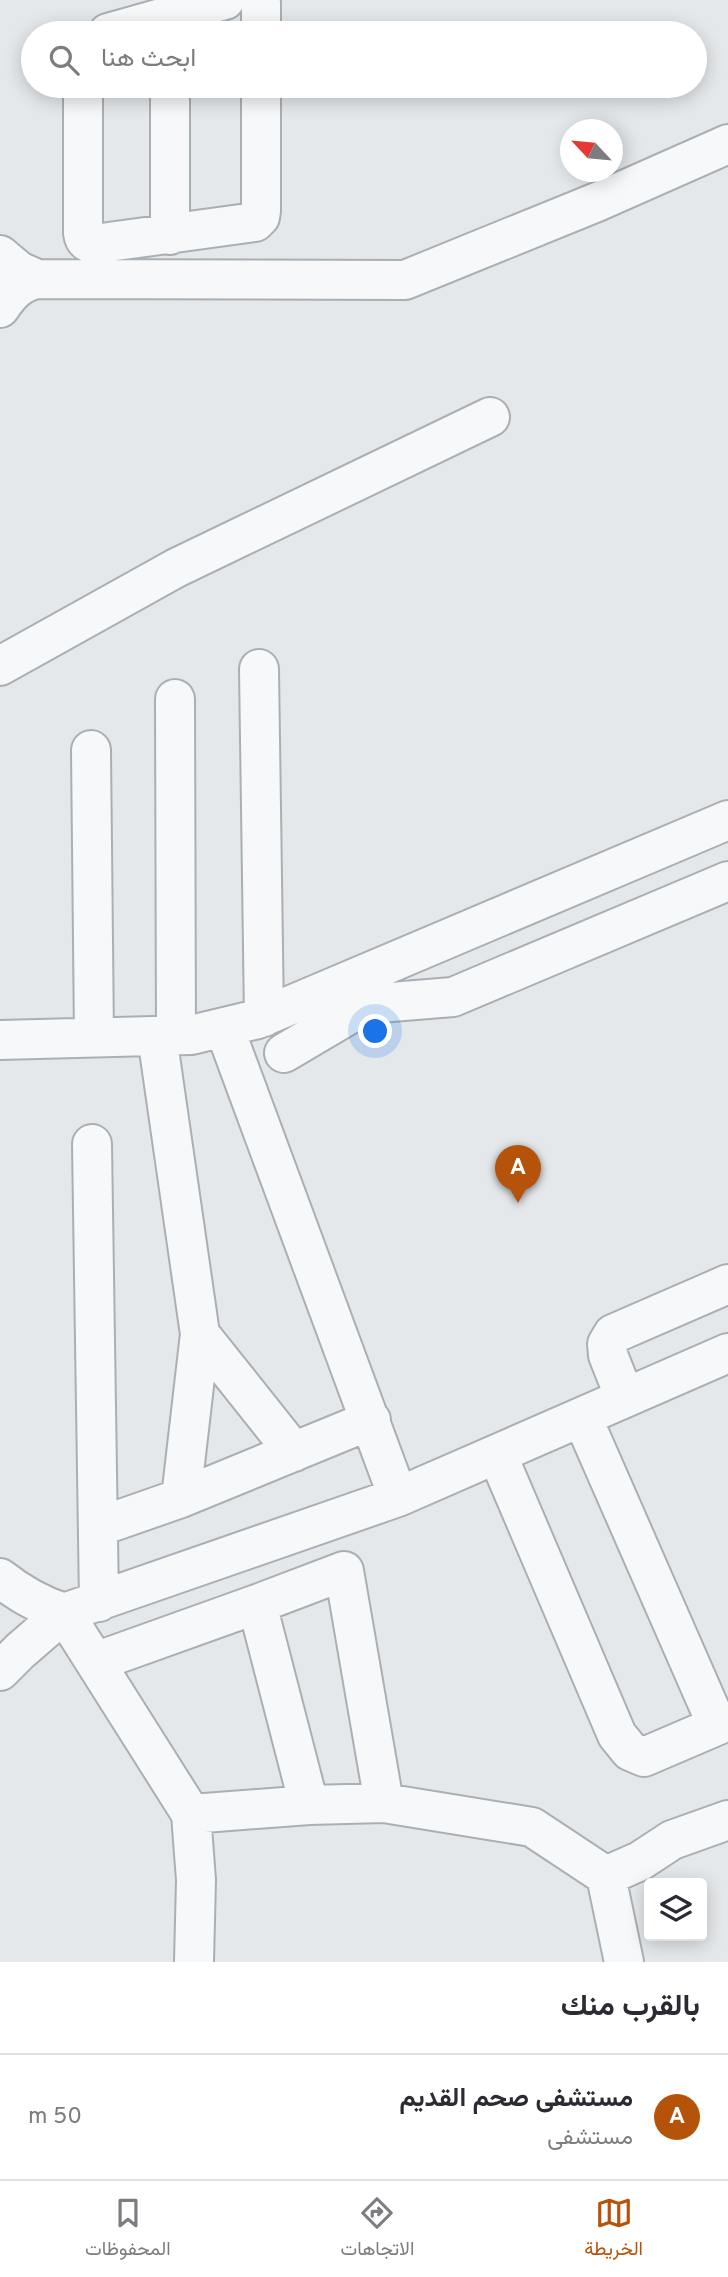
<!DOCTYPE html>
<html lang="ar">
<head>
<meta charset="utf-8">
<style>
	:root { --surface:#fff; --page:#f2f2f3; --text:#2b2b33; --muted:#7c7c81; --line:#e1e1e2; --accent:#b45309 }
	body { margin:0; font-family:Overpass,Vazirmatn,sans-serif; background:var(--page); color:var(--text); direction:rtl }
	.controls { position:absolute; right:21px; bottom:21px; display:grid; overflow:hidden; border-radius:7px; box-shadow:0 4px 18px #0003 }
	.controls button { width:63px; height:63px; display:grid; place-items:center; padding:0; border:0; border-bottom:2px solid var(--line); background:var(--surface); color:var(--text); font:35px sans-serif }
	.compass { position:absolute; left:560px; top:119px; width:63px; height:63px; border-radius:50%; background:var(--surface); box-shadow:0 4px 18px #0003; rotate:296deg }
	.you { position:absolute; left:376px; top:1032px; width:24px; height:24px; margin:-18px; border:5px solid #fff; border-radius:50%; background:#1a73e8; box-shadow:0 0 0 10px #1a73e833 }
	.badge { display:grid; place-items:center; width:46px; height:46px; border-radius:50%; background:var(--accent); color:#fff; font-size:23px; font-weight:700 }
	.pin { position:absolute; translate:-50% -58px; filter:drop-shadow(0 2px 4px #0008) }
	.pin::after { content:''; position:absolute; top:37px; width:24px; height:21px; background:inherit; clip-path:polygon(0 0,100% 0,50% 100%) }
	.list { margin:0; padding:0; list-style:none }
	h2 { display:flex; justify-content:space-between; align-items:center; height:91px; margin:0; padding:0 28px; font-size:30px }
	h2 small { font-size:23px; font-weight:400; color:var(--muted) }
	.list li { display:grid; grid-template-columns:46px 1fr auto; gap:21px; align-items:center; box-sizing:border-box; height:126px; padding:0 28px; border-top:2px solid var(--line) }
	.list b { display:block; font-size:26px; white-space:nowrap }
	.list p { margin:0; font-size:23px; white-space:nowrap; color:var(--muted) }
	.list em { font-size:23px; font-style:normal; color:var(--muted) }
	.icon { flex:none; width:38px; height:38px; fill:none; stroke:currentColor; stroke-width:2; stroke-linecap:round; stroke-linejoin:round }
	.map { position:relative; flex:none; width:728px; height:1962px; overflow:hidden; direction:ltr }
	.search { position:absolute; background:var(--surface); box-shadow:0 4px 18px #0003; left:21px; right:21px; top:21px; height:77px; display:flex; align-items:center; gap:18px; box-sizing:border-box; padding:0 24px; border-radius:38px; color:var(--muted); font-size:26px }
	.sheet { height:217px; background:var(--surface) }
	nav { display:flex; justify-content:space-around; align-items:center; box-sizing:border-box; height:98px; border-top:2px solid var(--line); background:var(--surface); font-size:19px; color:var(--muted) }
	nav a { display:grid; justify-items:center; gap:4px }
	nav .on { color:var(--accent) }
	.map>svg:first-child { display:block }
	.lines { fill:none; stroke-linecap:round; stroke-linejoin:round }
	.minor-casing { stroke:#a9b0b5; stroke-width:42 }
	.minor { stroke:#f6f8f9; stroke-width:38 }
</style>
</head>
<body>
<div class="map">
<svg width="728" height="1962" viewBox="0 0 728 1962">
	<rect width="100%" height="100%" fill="#e4e8eb"/>
	<g class="lines">
		<g class="minor-casing">
			<path id="minor" d="M259 0 261 3V33
				M108 33 225 0
				M83 86V233C84 240 87 243 94 244L255 222 260 217 261 211V86
				M170 86V235
				M0 255 19 271 37 279
				M0 308C10 293 19 283 37 279L405 280 597 202 728 144
				M0 666 176 568 490 417
				M259 669 264 1017
				M175 699 176 1035
				M91 750 94 1037
				M224 1027 398 1497
				M157 1036 200 1334 181 1498
				M0 1040 191 1035 258 1019 728 820
				M284 1053 367 1004 453 997 728 881
				M92 1144 99 1602
				M200 1334 294 1452
				M625 1398 608 1355 607 1344 613 1334 728 1284
				M582 1417 717 1725
				M497 1454 617 1735 630 1751 644 1757 728 1721
				M98 1527 181 1498 371 1420
				M0 1578C20 1594 40 1605 64 1613L191 1814 309 1805 384 1803 532 1827 606 1876
				M95 1662 257 1604
				M0 1671 20 1651 64 1613 398 1497 728 1353
				M309 1805 257 1604 344 1571 384 1803
				M191 1814 196 1880 194 1962
				M624 1962 606 1876 640 1861 672 1840 728 1820"/>
		</g>
		<use href="#minor" class="minor"/>
	</g>
</svg>
<div class="controls">
<button><svg class="icon" aria-label="layers" viewBox="0 0 24 24"><path d="M12 4l9 5-9 5-9-5zM3 14l9 5 9-5"/></svg></button>
</div>
<svg class="compass" viewBox="-18 -18 36 36"><path d="M0-13l5 13h-10z" fill="#e53935"/><path d="M0 13l5-13h-10z" fill="#7c7c81"/></svg>
<div class="you"></div>
<div class="pin badge" style="left:518px;top:1203px">A</div>
<div class="search"><svg class="icon" aria-label="search" viewBox="0 0 24 24"><circle cx="10" cy="10" r="6"/><path d="M15 15l6 6"/></svg>ابحث هنا</div>
</div>
<section class="sheet">
<h2>بالقرب منك<small></small></h2>
<ul class="list">
<li><span class="badge">A</span><div><b>مستشفى صحم القديم</b><p>مستشفى</p></div><em>50 m</em></li>
</ul>
</section>
<nav>
<a class="on"><svg class="icon" aria-label="map" viewBox="0 0 24 24"><path d="M3 6l6-2 6 2 6-2v14l-6 2-6-2-6 2zM9 4v14M15 6v14"/></svg>الخريطة</a>
<a><svg class="icon" aria-label="directions" viewBox="0 0 24 24"><path d="M12 3l9 9-9 9-9-9zM9 14v-3h6M13 9l2 2-2 2"/></svg>الاتجاهات</a>
<a><svg class="icon" aria-label="saved" viewBox="0 0 24 24"><path d="M7 4h10v16l-5-4-5 4z"/></svg>المحفوظات</a>
</nav>
</body>
</html>
